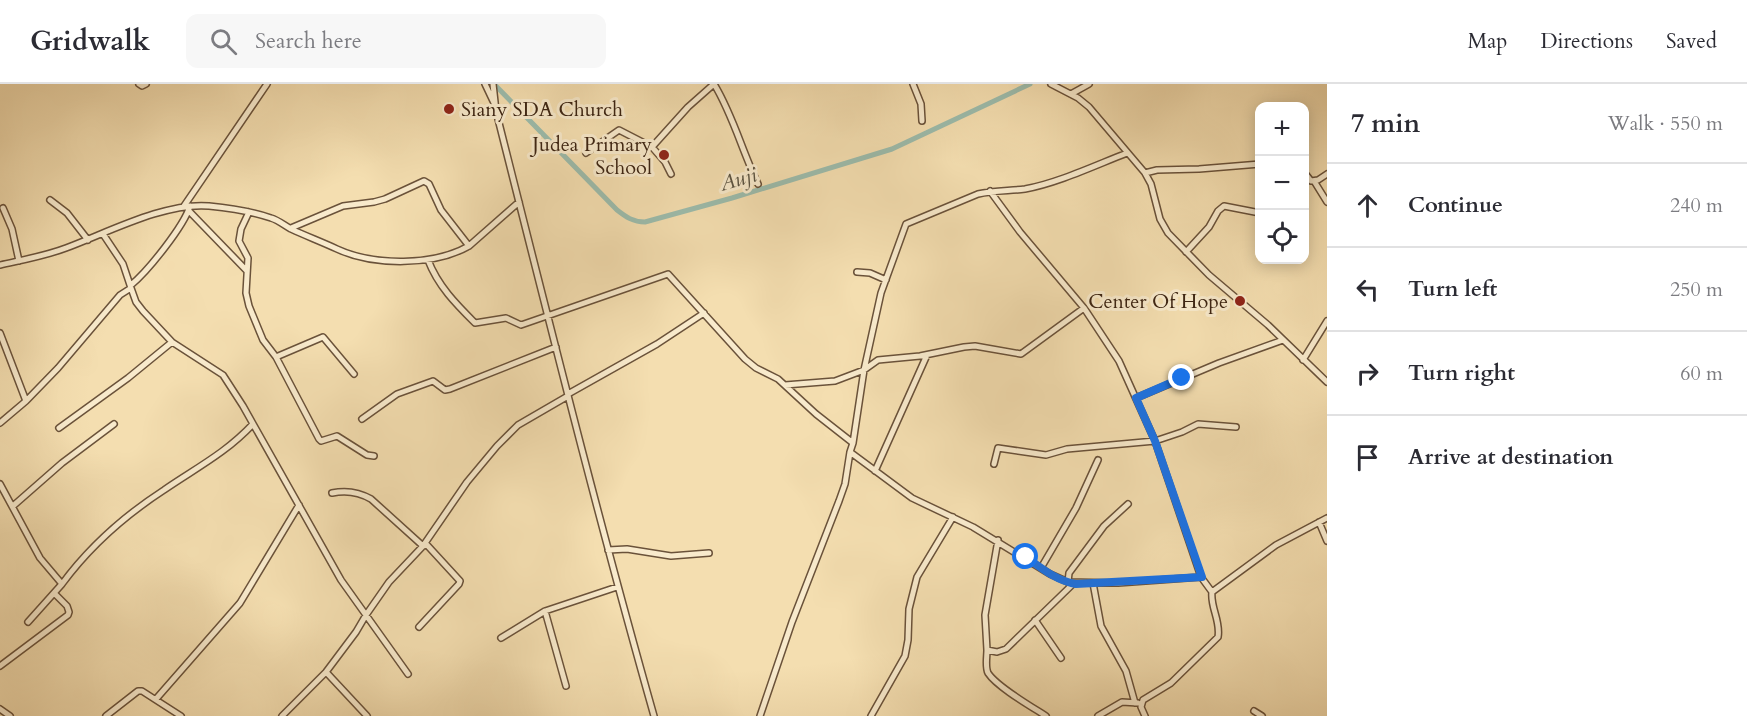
<!DOCTYPE html>
<html lang="en">
<head>
<meta charset="utf-8">
<style>
	:root { --surface:#fff; --page:#f7f7f7; --text:#2b2b33; --muted:#7c7c81; --line:#e1e1e2 }
	body { margin:0; font-family:Cardo,serif; background:var(--page); color:var(--text) }
	.controls { position:absolute; right:18px; top:18px; display:grid; overflow:hidden; border-radius:12px; box-shadow:0 3px 15px #0003 }
	.controls button { width:54px; height:54px; display:grid; place-items:center; padding:0; border:0; border-bottom:2px solid var(--line); background:var(--surface); color:var(--text); font:30px sans-serif }
	.stop { position:absolute; width:18px; height:18px; margin:-14px; border:4px solid #1a73e8; border-radius:50%; background:#fff }
	.stop.end { background:#1a73e8; border-color:#fff; box-shadow:0 2px 6px #0008 }
	.list { margin:0; padding:0; list-style:none }
	h2 { display:flex; justify-content:space-between; align-items:center; height:78px; margin:0; padding:0 24px; font-size:26px }
	h2 small { font-size:20px; font-weight:400; color:var(--muted) }
	.list li { display:grid; grid-template-columns:39px 1fr auto; gap:18px; align-items:center; box-sizing:border-box; height:84px; padding:0 24px; border-top:2px solid var(--line) }
	.list b { display:block; font-size:22px; white-space:nowrap }
	.list em { font-size:20px; font-style:normal; color:var(--muted) }
	.icon { flex:none; width:33px; height:33px; fill:none; stroke:currentColor; stroke-width:2; stroke-linecap:round; stroke-linejoin:round }
	.map { position:relative; flex:none; width:1327px; height:632px; overflow:hidden }
	header { display:flex; align-items:center; gap:36px; box-sizing:border-box; height:84px; padding:0 30px; background:var(--surface); border-bottom:2px solid var(--line) }
	header strong { font-size:28px }
	nav { display:flex; gap:33px; margin-inline-start:auto; font-size:21px }
	.search { width:420px; height:54px; background:var(--page); display:flex; align-items:center; gap:15px; box-sizing:border-box; padding:0 21px; border-radius:12px; color:var(--muted); font-size:22px }
	main { display:flex }
	aside { flex:1; background:var(--surface) }
	.map>svg:first-child { display:block }
	.lines { fill:none; stroke-linecap:round; stroke-linejoin:round }
	.canal { stroke:#9cbcac; stroke-width:5 }
	.street-casing { stroke:#6a523a; stroke-width:8 }
	.street { stroke:#f8eacc; stroke-width:5 }
	.route { stroke:#1a73e8; stroke-width:8 }
	.poi-dot { fill:#8f2418; stroke:#f8eacc; stroke-width:2 }
	.labels { text-anchor:middle; stroke-width:6; stroke-linejoin:round; paint-order:stroke }
	.poi-label { font-size:20px; fill:#3c2412; stroke:#f8eacc; text-anchor:end }
	.water-label { font-size:21px; font-style:italic; fill:#595240; stroke:#f8eacc }
</style>
</head>
<body>
<header>
<strong>Gridwalk</strong>
<div class="search"><svg class="icon" aria-label="search" viewBox="0 0 24 24"><circle cx="10" cy="10" r="6"/><path d="M15 15l6 6"/></svg>Search here</div>
<nav><a>Map</a><a>Directions</a><a>Saved</a></nav>
</header>
<main>
<div class="map">
<svg width="1327" height="632" viewBox="0 0 1327 632">
	<rect width="100%" height="100%" fill="#f4deb0"/>
	<filter id="stains"><feTurbulence type="fractalNoise" baseFrequency=".00333" numOctaves="4"/><feColorMatrix values="0 0 0 0 .2 0 0 0 0 .09 0 0 0 0 .02 0 0 0 .5 -.17"/></filter>
	<radialGradient id="worn" r=".72"><stop offset=".6" stop-color="#630" stop-opacity="0"/><stop offset="1" stop-color="#630" stop-opacity=".3"/></radialGradient>
	<g class="lines">
		<path class="canal" d="M494 0 617 126C626 133 633 138 645 138L732 114 892 65 1030 0"/>
		<g class="street-casing">
			<path id="street" d="M139 0 142 2 146 0
				M485 0 494 19
				M493 0 496 27C547 229 597 431 654 632
				M714 0C733 31 742 67 758 100
				M913 0 921 20 922 37
				M1051 0 1078 14 1089 23 1145 89 1151 100 1160 135 1168 149 1209 191 1268 241 1327 298
				M1071 10 1089 0
				M586 69 619 46 652 63
				M1304 88 1311 97 1318 96 1327 90
				M1145 89 1157 86 1199 85 1260 80
				M671 90 665 78 652 63 688 23 714 0
				M1314 97 1327 118
				M990 107 1020 148 1084 224 1119 277 1155 357 1201 493 1212 508
				M50 116 67 129 88 156
				M184 122 267 0
				M3 124 12 145 19 177
				M189 127 247 187
				M249 128 241 145 239 157 248 174 246 209 249 222 263 256 276 273 319 355 321 357 337 352 367 371 374 372
				M291 144 343 122 374 118 385 115 424 97 429 100 441 126 469 162
				M1186 168 1209 143 1218 127 1224 122 1260 129
				M428 176C438 202 456 220 475 239L506 234 521 241 668 190 745 275 756 284 778 295 816 330 853 359 850 368 912 414 973 443 1050 490 1068 498 1118 499 1201 493
				M0 181C22 176 45 172 66 164 107 149 165 118 209 122 229 124 251 127 271 134 278 136 284 141 291 145 306 152 322 158 337 165 374 182 434 182 469 162L519 118
				M857 188 870 189 886 196
				M131 201C148 187 184 142 190 122
				M131 204 136 218 143 227 172 258 223 291 243 322 341 496 408 590
				M0 249 26 317 0 339
				M276 273 323 253 354 290
				M1303 276 1327 237
				M785 301 835 297 864 286 878 276 920 272 964 263 975 262 1021 270 1084 224
				M568 310 657 260 704 229
				M1136 314 1219 279 1283 256
				M26 317 58 284 120 211 131 204 123 180 103 150
				M362 335 397 310 433 297 445 306 450 305 556 263
				M59 344 128 294 172 258
				M853 359 864 286 881 209 906 140 978 110C994 106 1010 107 1025 105 1058 99 1096 81 1127 69
				M994 380 998 364 1046 371 1067 365 1155 357 1182 348 1198 340 1236 343
				M875 387 927 271
				M0 400 40 474 62 500 28 538
				M332 409C346 406 359 408 371 415L423 462 427 461 460 497 459 500 419 543
				M13 422 62 379 114 340
				M1319 438 1327 457
				M998 456 985 531 987 566 997 568 1006 565 1074 499
				M608 466 627 465 671 472 709 469
				M1041 484 1076 424 1098 376
				M1068 498 1069 489 1104 442 1128 420
				M1093 499 1101 542 1126 587 1135 619
				M62 500C90 462 124 432 164 406 196 384 226 369 253 340
				M545 527 566 602
				M1035 536 1061 574
				M501 554 545 527 617 503
				M987 566C987 573 985 583 988 589 997 603 1032 623 1046 632
				M0 582 68 531 69 528 67 522 54 509
				M326 588 367 632
				M156 615 240 519 299 421
				M0 625 10 632
				M1254 627 1262 632
				M106 632 138 607H142L181 632
				M282 632 326 588 356 548 366 531 389 498 423 462 467 398 497 362 518 341 568 312
				M760 632 792 538 839 417 845 400 850 368
				M871 632 905 572 908 556 909 525 917 493 953 433
				M1098 632 1122 618 1138 619
				M1145 632 1141 623 1143 616 1171 599 1218 553C1221 537 1210 523 1212 508L1276 461 1327 434"/>
		</g>
		<use href="#street" class="street"/>
	</g>
	<g class="lines">
		<path class="route" d="M1026 473C1041 484 1057 497 1076 500L1202 493 1155 357 1136 314 1182 294"/>
	</g>
	<g class="poi-dot">
		<circle cx="449" cy="25" r="6"/>
		<circle cx="664" cy="71" r="6"/>
		<circle cx="1240" cy="217" r="6"/>
	</g>
	<g class="labels">
		<g class="poi-label">
			<text x="461" y="32" text-anchor="start">Siany SDA Church</text>
			<text x="652" y="67">Judea Primary<tspan x="652" dy="23">School</tspan></text>
			<text x="1228" y="224">Center Of Hope</text>
		</g>
		<g class="water-label">
			<text transform="translate(738 95) rotate(-16)" y="7">Auji</text>
		</g>
	</g>
	<rect width="100%" height="100%" filter="url(#stains)"/>
	<rect width="100%" height="100%" fill="url(#worn)"/>
</svg>
<div class="controls">
<button>+</button>
<button>−</button>
<button><svg class="icon" aria-label="locate" viewBox="0 0 24 24"><circle cx="12" cy="12" r="6"/><path d="M12 2v4M12 18v4M2 12h4M18 12h4"/></svg></button>
</div>
<div class="stop" style="left:1026px;top:473px"></div>
<div class="stop end" style="left:1182px;top:294px"></div>
</div>
<aside>
<h2>7 min<small>Walk · 550 m</small></h2>
<ul class="list">
<li><svg class="icon" aria-label="ahead" viewBox="0 0 24 24"><path d="M12 20V5M6 11l6-6 6 6"/></svg><div><b>Continue</b></div><em>240 m</em></li>
<li><svg class="icon" aria-label="left" viewBox="0 0 24 24"><path d="M17 20v-9H6M10 6l-5 5 5 5"/></svg><div><b>Turn left</b></div><em>250 m</em></li>
<li><svg class="icon" aria-label="right" viewBox="0 0 24 24"><path d="M7 20v-9h11M14 6l5 5-5 5"/></svg><div><b>Turn right</b></div><em>60 m</em></li>
<li><svg class="icon" aria-label="arrive" viewBox="0 0 24 24"><path d="M6 21V4h12l-3 4 3 4H6"/></svg><div><b>Arrive at destination</b></div></li>
</ul>
</aside>
</main>
</body>
</html>
